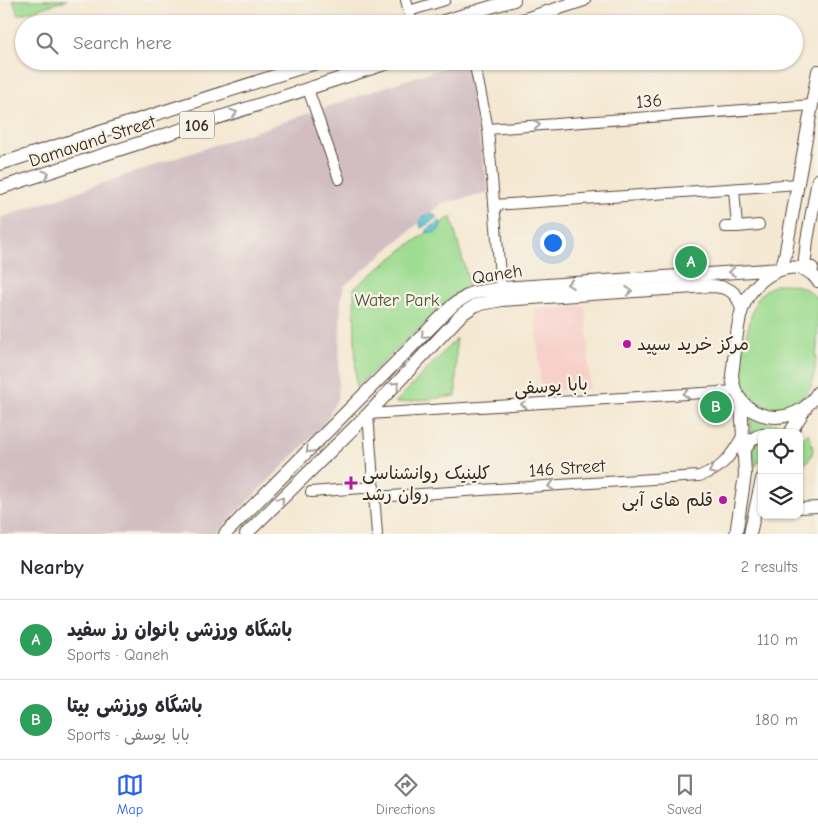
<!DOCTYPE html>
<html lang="en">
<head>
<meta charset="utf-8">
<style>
	:root { --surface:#fff; --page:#f7f7f7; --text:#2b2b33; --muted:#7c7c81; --line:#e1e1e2; --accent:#2563eb }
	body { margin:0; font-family:"Comic Neue","Playpen Sans Arabic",sans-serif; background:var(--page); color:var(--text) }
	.controls { position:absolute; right:15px; bottom:15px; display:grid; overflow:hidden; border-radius:10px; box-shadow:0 1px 4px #0004 }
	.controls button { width:45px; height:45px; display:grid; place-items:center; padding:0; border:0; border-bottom:1px solid var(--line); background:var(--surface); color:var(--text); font:25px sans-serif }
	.you { position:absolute; left:552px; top:242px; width:18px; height:18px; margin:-12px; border:4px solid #fff; border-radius:50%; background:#1a73e8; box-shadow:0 0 0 8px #1a73e833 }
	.badge { display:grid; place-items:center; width:32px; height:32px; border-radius:50%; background:var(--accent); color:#fff; font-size:16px; font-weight:700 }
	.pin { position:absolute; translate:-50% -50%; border:2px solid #fff; box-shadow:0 1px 5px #0006 }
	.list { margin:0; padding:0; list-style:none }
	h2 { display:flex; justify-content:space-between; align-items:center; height:65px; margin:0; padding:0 20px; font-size:21px }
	h2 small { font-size:16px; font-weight:400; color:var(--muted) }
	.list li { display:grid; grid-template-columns:32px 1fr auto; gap:15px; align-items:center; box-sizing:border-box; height:80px; padding:0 20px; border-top:1px solid var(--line) }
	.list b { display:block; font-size:19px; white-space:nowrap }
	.list p { margin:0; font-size:16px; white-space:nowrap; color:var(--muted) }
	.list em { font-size:16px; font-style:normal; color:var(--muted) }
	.icon { flex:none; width:28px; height:28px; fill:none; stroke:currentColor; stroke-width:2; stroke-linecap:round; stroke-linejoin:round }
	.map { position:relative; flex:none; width:818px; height:534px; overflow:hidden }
	.search { position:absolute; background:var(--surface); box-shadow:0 1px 4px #0004; left:15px; right:15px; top:15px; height:55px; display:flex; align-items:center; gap:12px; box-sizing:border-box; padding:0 18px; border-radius:28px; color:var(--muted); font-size:19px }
	.sheet { height:225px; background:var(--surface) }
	nav { display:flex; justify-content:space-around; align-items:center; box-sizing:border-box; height:70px; border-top:1px solid var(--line); background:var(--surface); font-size:14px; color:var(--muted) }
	nav a { display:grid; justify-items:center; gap:2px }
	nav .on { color:var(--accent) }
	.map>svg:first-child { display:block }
	.built { fill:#f7d0ca }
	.industrial { fill:#d2bec2 }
	.green { fill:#9edc91; stroke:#6c8358 }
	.water { fill:#5bc5d6; stroke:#4b787a }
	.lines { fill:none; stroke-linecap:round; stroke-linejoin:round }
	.minor-casing { stroke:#574639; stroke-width:12 }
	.major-casing { stroke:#574639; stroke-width:14 }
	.minor { stroke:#fff; stroke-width:10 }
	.major { stroke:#fff; stroke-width:12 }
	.oneway { stroke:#a79f9a }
	.poi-dot { fill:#b5179e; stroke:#f7f3e8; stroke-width:2 }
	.labels { text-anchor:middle; stroke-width:4.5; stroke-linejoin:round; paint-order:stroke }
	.shield { fill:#f7f3e8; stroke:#73665b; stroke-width:1 }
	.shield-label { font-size:16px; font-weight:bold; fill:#3b2a1e }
	.street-label { font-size:18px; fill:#3b2a1e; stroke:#f7f3e8 }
	.park-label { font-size:18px; fill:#54563b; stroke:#f7f3e8 }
	.poi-label { font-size:18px; fill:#3b2a1e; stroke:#f7f3e8; text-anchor:start }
</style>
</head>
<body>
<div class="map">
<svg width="818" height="534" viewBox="0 0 818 534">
	<rect width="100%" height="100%" fill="#f7f3e8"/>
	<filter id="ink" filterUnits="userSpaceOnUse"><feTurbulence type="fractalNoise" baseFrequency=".02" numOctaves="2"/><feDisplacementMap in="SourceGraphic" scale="10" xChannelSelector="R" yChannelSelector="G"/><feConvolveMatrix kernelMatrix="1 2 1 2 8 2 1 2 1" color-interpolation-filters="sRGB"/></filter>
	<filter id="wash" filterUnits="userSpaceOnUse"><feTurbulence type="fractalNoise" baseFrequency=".0096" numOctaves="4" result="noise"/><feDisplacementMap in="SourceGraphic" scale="20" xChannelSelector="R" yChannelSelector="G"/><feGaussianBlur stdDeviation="1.12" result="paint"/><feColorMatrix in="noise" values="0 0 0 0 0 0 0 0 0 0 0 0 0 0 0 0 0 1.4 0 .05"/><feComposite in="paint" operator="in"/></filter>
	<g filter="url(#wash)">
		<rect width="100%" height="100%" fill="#f4e8d2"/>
		<path class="built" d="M586 306 590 389 541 391 535 309Z"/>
		<path class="industrial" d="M462 61H465L489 193 443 203 344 286 341 299 338 397 324 425 215 534H0V218Z"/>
		<path class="green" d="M13 0H67L18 15Z
			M451 217 469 283 356 387 354 288 407 246Z
			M778 284C796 284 806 286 818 300 818 326 818 359 812 384 807 397 792 405 779 407 767 409 752 402 746 392 744 389 740 382 740 378 739 368 751 308 757 300 762 291 769 288 778 284Z
			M456 339V396L395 403Z
			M750 418 766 423 783 424 777 433H762V457L755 467Z
			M808 433C813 446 816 451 807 462L799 464V443Z"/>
		<path class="water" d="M432 213 437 217 428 224 421 228 420 221 422 217Z
			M440 221 441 224C439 233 434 234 426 232L427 230Z"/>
	</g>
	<g filter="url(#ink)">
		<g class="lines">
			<g class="minor-casing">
				<path id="minor" d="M406 0 412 24
					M409 11 445 0
					M476 61 475 66 488 129 501 288
					M308 89 339 179
					M488 129 812 105
					M494 205 798 184
					M725 227H737L734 189
					M737 227 759 225
					M368 414 735 391
					M368 414 377 534
					M311 492 374 487
					M375 497 699 476C722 471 732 454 743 435
					M799 508 818 507"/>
			</g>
			<g class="major-casing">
				<path id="major" d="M434 24 514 0
					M510 24 584 0
					M0 164 322 61
					M0 188 394 61
					M812 268 804 269 807 240 818 180
					M818 281C811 271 800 266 788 268 767 271 748 290 742 310 736 327 735 356 732 375 735 422 795 432 818 392
					M790 433 806 407
					M744 451C749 443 752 437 762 435
					M225 534 454 304 472 293 501 288 781 269 785 256 818 71
					M246 534 368 414 462 314 476 305 502 300 709 286C727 286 738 291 742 310
					M736 534 745 475 741 400
					M750 534 762 479"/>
			</g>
			<use href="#minor" class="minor"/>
			<use href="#major" class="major"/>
		</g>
		<defs><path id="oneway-chevron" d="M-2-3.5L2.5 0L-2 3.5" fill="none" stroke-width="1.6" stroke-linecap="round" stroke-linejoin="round" transform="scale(1.25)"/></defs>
		<g class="oneway">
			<use href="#oneway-chevron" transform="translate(234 113) rotate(-18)"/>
			<use href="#oneway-chevron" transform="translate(537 125) rotate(-4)"/>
			<use href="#oneway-chevron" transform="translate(46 174) rotate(-18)"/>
			<use href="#oneway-chevron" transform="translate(732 272) rotate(176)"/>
			<use href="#oneway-chevron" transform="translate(570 284) rotate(176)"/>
			<use href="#oneway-chevron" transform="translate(629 291) rotate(-4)"/>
			<use href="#oneway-chevron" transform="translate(424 335) rotate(134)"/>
			<use href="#oneway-chevron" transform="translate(396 385) rotate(-47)"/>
			<use href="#oneway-chevron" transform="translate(686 394) rotate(176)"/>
			<use href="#oneway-chevron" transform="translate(524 404) rotate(176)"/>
			<use href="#oneway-chevron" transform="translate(309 450) rotate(135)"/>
			<use href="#oneway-chevron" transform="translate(712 471) rotate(153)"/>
			<use href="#oneway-chevron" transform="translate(551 486) rotate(176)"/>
			<use href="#oneway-chevron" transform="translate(281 500) rotate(-45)"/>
		</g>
	</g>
	<g class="poi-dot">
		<circle cx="627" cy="344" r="5"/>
		<path d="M348.5 475.5h5v5h5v5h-5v5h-5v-5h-5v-5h5z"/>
		<circle cx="723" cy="500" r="5"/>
	</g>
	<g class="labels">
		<rect class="shield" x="179.5" y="111.5" width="35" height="27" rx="4"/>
		<g class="shield-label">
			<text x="197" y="131">106</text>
		</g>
		<g class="street-label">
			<text transform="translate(649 101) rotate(-4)" y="6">136</text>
			<text transform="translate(92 141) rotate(-18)" y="6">Damavand Street</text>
			<text transform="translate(497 274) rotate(-9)" y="6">Qaneh</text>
			<text transform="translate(551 386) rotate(-4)" y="6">بابا یوسفی</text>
			<text transform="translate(567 468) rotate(-4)" y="6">146 Street</text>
		</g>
		<g class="park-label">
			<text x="397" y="306">Water Park</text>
		</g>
		<g class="poi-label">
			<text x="637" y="350">مرکز خرید سپید</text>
			<text x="362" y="479">کلینیک روانشناسی<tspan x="362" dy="21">روان رشد</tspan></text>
			<text x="713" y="506" text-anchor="end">قلم های آبی</text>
		</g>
	</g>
</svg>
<div class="controls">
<button><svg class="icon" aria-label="locate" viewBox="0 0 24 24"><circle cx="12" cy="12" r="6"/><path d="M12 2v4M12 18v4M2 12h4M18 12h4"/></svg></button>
<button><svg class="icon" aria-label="layers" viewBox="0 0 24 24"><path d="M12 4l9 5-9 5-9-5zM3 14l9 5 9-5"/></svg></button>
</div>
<div class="you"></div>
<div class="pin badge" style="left:691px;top:262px;background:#2e9e5b">A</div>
<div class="pin badge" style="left:716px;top:407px;background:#2e9e5b">B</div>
<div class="search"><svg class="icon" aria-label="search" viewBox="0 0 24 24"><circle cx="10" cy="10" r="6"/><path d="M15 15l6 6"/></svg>Search here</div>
</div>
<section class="sheet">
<h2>Nearby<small>2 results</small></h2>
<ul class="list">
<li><span class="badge" style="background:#2e9e5b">A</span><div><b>باشگاه ورزشی بانوان رز سفید</b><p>Sports · Qaneh</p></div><em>110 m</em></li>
<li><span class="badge" style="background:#2e9e5b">B</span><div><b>باشگاه ورزشی بیتا</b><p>Sports · بابا یوسفی</p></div><em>180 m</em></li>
</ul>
</section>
<nav>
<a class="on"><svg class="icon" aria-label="map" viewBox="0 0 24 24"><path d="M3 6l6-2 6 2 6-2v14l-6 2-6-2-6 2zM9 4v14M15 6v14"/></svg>Map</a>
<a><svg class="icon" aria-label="directions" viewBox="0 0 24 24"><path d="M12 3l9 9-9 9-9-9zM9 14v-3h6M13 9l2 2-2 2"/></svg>Directions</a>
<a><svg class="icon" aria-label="saved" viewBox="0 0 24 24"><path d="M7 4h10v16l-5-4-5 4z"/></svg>Saved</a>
</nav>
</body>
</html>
